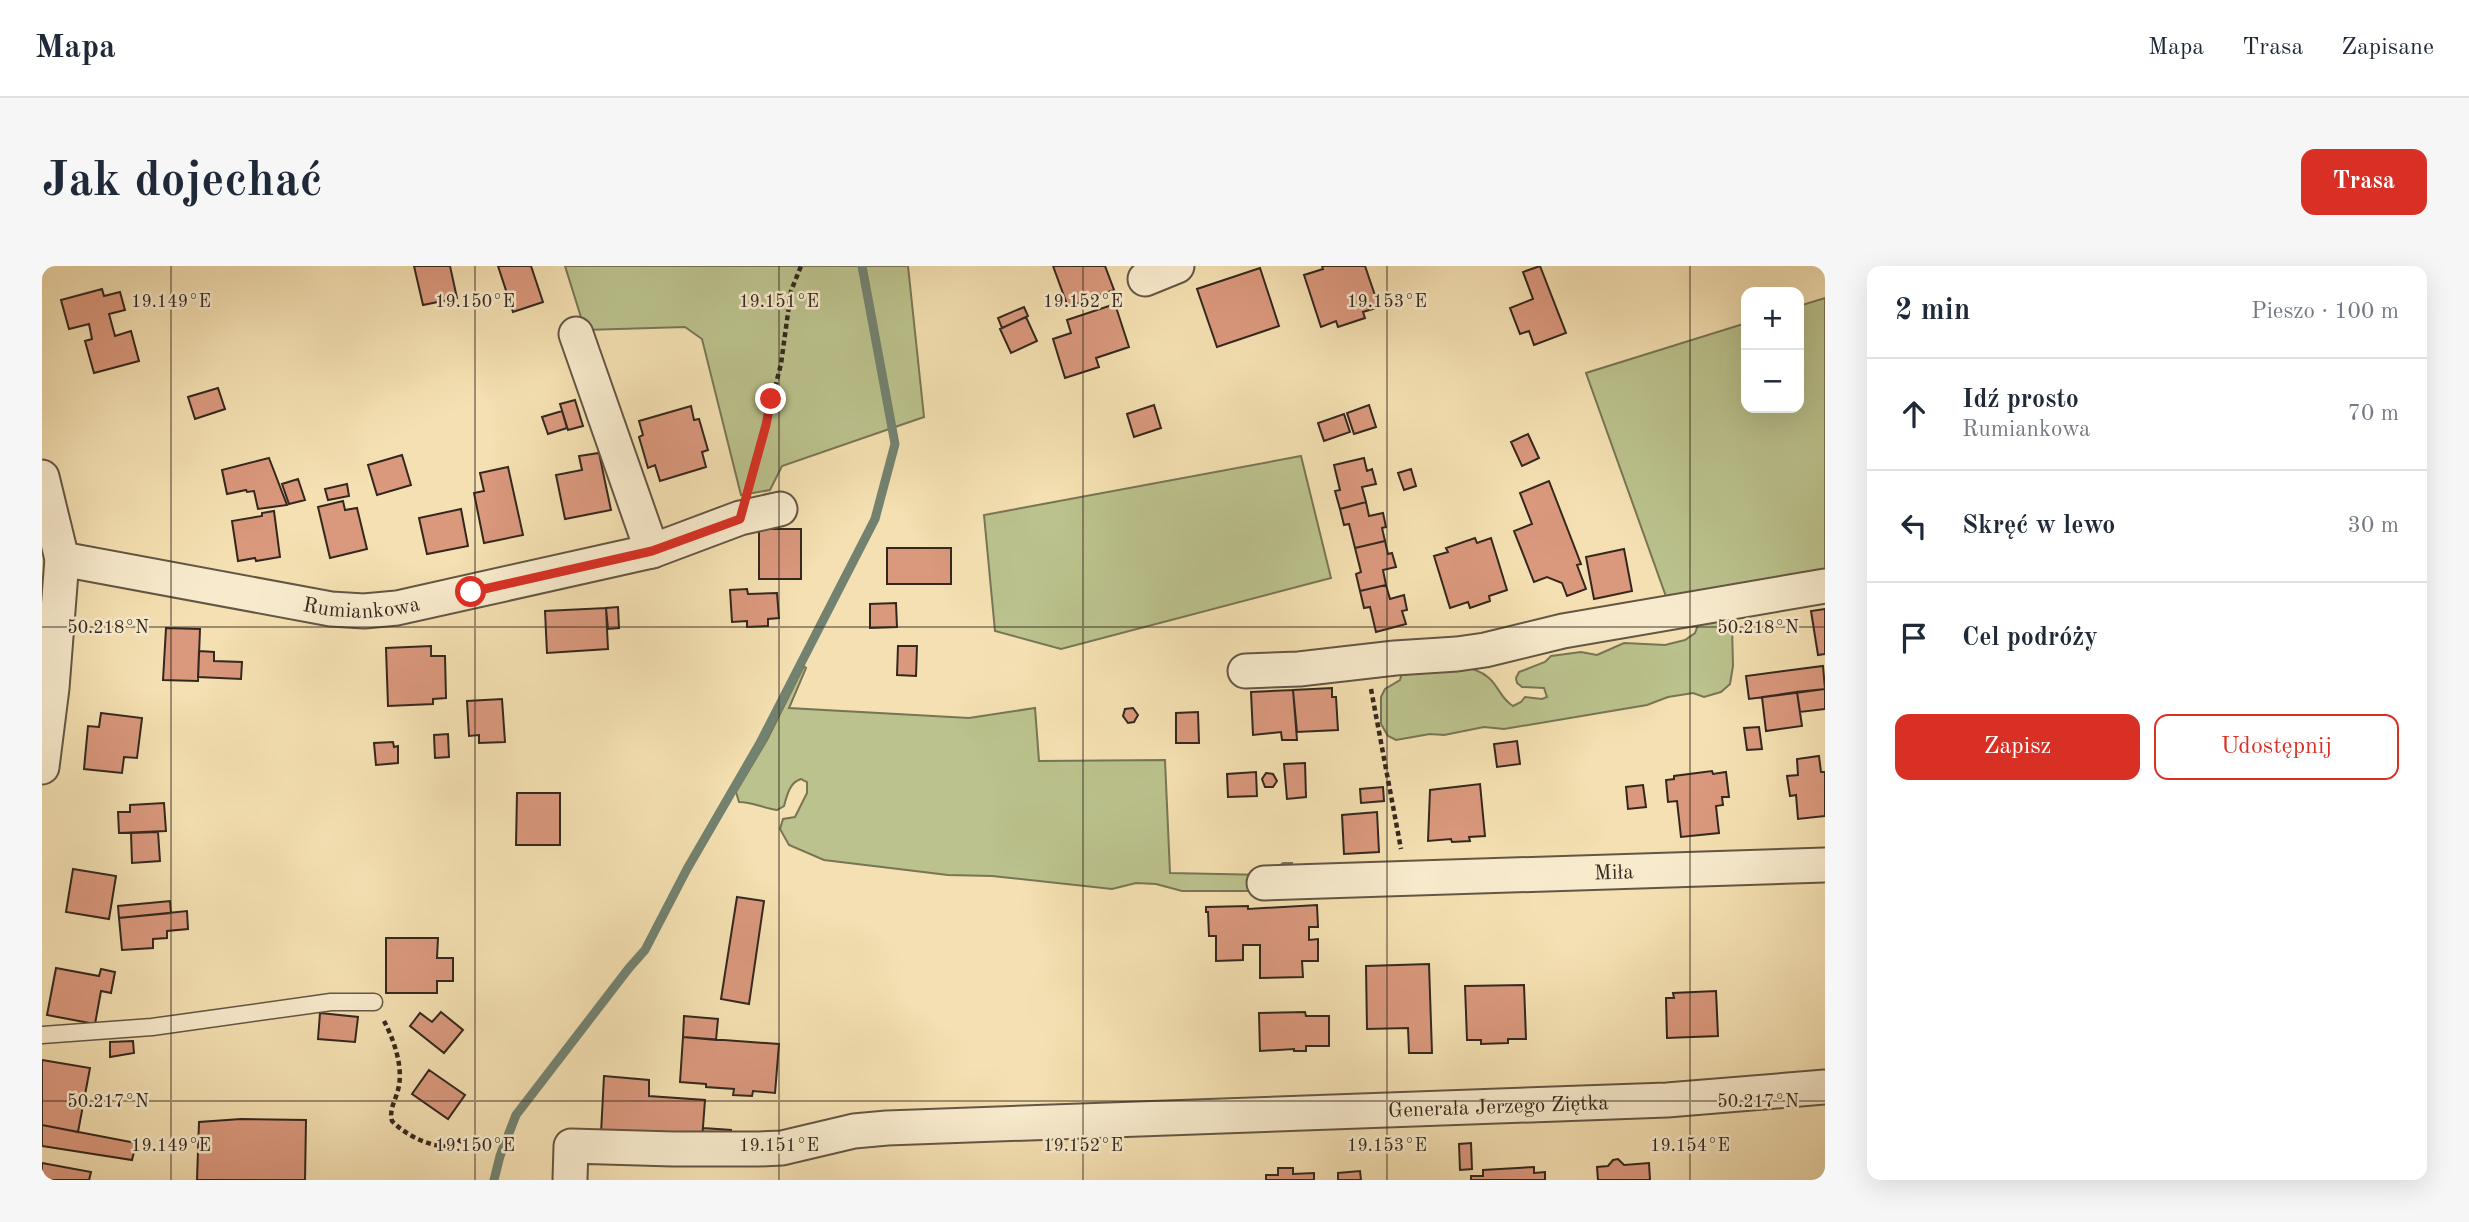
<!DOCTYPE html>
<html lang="pl">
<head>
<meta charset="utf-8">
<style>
	:root { --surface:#fff; --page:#f6f6f7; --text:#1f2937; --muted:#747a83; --line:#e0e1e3; --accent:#d93025 }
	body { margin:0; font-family:"Old Standard TT",serif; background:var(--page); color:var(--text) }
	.controls { position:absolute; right:21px; top:21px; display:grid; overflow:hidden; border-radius:14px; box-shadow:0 7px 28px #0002 }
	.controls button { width:63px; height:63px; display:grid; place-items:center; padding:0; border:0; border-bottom:2px solid var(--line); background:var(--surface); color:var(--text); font:35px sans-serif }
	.stop { position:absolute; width:21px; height:21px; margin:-16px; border:5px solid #d93025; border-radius:50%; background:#fff }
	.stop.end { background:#d93025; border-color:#fff; box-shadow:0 2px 7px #0008 }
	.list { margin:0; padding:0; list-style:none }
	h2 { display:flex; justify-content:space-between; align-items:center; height:91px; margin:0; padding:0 28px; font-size:30px }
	h2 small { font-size:23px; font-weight:400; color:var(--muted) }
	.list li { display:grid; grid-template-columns:46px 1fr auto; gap:21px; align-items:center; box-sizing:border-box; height:112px; padding:0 28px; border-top:2px solid var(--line) }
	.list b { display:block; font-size:26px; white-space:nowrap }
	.list p { margin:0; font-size:23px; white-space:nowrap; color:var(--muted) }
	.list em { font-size:23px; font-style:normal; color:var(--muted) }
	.actions { display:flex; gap:14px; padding:21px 28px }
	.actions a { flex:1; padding:16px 0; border:2px solid var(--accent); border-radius:14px; text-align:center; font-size:24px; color:var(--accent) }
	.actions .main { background:var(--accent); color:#fff }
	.icon { flex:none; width:38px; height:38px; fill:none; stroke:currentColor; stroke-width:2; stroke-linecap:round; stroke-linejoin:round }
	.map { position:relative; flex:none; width:1783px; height:914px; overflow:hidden; border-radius:14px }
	header { display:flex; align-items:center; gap:42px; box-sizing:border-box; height:98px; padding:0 35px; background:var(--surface); border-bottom:2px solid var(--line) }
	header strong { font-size:33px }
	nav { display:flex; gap:38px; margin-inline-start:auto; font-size:24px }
	.intro { display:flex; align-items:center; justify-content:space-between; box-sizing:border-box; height:168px; padding:0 42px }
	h1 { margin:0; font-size:49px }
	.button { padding:18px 32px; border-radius:14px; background:var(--accent); color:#fff; font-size:24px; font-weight:700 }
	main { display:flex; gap:42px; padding:0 42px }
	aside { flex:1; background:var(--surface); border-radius:14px; box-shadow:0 7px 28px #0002 }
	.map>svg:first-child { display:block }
	.green { fill:#bbc28d; stroke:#787556; stroke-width:2 }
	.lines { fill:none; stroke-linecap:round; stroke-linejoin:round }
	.stream { stroke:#738270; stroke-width:9 }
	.building { fill:#da987d; stroke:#34281e; stroke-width:2 }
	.service-casing { stroke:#645643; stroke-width:19 }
	.minor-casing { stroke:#645643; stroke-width:37 }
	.path { stroke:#34281e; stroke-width:4.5; stroke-dasharray:5 3.5; stroke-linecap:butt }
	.service { stroke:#f8ebcd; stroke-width:16 }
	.minor { stroke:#f8ebcd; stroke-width:33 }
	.route { stroke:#d93025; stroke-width:9 }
	.ticks { fill:none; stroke:#34281e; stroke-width:2; stroke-opacity:0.45 }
	.labels { text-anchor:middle; stroke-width:5; stroke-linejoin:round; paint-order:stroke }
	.street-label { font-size:21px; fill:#34281e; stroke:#f8ebcd }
	.ticks-label { font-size:18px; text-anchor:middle; fill:#34281e; stroke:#f8ebcd; stroke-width:5; stroke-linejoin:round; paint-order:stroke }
</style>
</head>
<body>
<header>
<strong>Mapa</strong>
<nav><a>Mapa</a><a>Trasa</a><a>Zapisane</a></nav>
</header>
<div class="intro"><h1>Jak dojechać</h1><a class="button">Trasa</a></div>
<main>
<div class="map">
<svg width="1783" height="914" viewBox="0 0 1783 914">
	<rect width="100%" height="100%" fill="#f4e0b2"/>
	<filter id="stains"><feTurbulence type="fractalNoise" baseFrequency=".00286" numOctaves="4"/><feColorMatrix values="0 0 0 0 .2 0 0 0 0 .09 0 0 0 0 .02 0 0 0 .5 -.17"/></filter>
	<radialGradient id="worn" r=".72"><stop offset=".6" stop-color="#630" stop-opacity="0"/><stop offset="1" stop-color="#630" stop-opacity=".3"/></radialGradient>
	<path class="green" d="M523 0H866L882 151 740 200 728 224 699 229 660 73 643 61 543 64Z
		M1783 32V305L1626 336 1544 107 1704 57V142H1757V40Z
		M1259 190 1289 312 1019 383 953 365 942 249Z
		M1683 351 1690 358 1691 400 1688 418 1679 426 1662 431 1651 427 1626 431 1605 439 1462 463 1442 461 1402 469 1388 468 1354 474 1346 470 1339 458V431L1343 423 1358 414 1361 403C1387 402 1425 393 1447 412 1457 421 1459 433 1471 440L1479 436 1483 431 1500 433 1505 431 1502 422 1480 421 1475 417 1474 412 1477 406 1503 396 1509 390 1539 386 1555 389 1582 377 1623 379 1643 374 1653 367 1656 359Z
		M762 400 764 402 747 442 927 452 993 442 997 495 1123 494 1128 607 1227 609 1241 597H1250V601L1213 625H1140L1114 618 1094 617 1070 623 950 610 906 609 782 594 747 579 738 563 741 553 753 551 765 527V516L759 513C748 516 745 529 742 540L735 544C721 542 710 536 697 536L694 526 725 474Z"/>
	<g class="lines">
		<path class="stream" d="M452 914 458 890 474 849 587 702 603 684 645 603 718 477 833 253 853 178 820 0"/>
	</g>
	<path class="building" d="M372 0H408L415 32 381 39Z
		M456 0H489L501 36 471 46Z
		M1011 0H1063L1072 24 1026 41Z
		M1280 0H1323L1337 41 1321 46 1323 52 1296 61 1294 55 1279 61 1262 9 1281 3Z
		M1498 0 1524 67 1492 79 1487 65 1478 68 1468 42 1491 33 1481 6Z
		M1218 2 1237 60 1175 81 1155 23Z
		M60 23 62 30 78 26 83 44 67 48 73 70 89 65 97 95 52 107 43 75 50 73 47 58 27 63 19 34Z
		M1073 38 1087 81 1054 92 1057 101 1023 112 1011 73 1029 67 1025 54Z
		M982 41 986 50 960 62 956 52Z
		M984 51 995 75 969 87 958 63Z
		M176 122 183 143 153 153 146 131Z
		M533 134 541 160 526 164 518 138Z
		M1112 139 1119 162 1092 171 1085 148Z
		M1327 139 1334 161 1312 168 1305 147Z
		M649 140 652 154 657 153 666 184 660 186 664 201 618 215 613 199 606 202 597 171 601 169 597 155Z
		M520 145 525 162 506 168 500 151Z
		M1302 148 1308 166 1282 175 1276 157Z
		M1486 168 1497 192 1480 200 1469 176Z
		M557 187 569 244 523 253 514 209 540 204 537 190Z
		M360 189 369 219 335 229 326 199Z
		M227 192 245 239 216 243 212 225 205 226 204 224 185 228 180 204Z
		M1322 192 1325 205 1330 203 1334 218 1320 221 1324 236 1298 243 1293 225 1298 224 1292 199Z
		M466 201 481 269 442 277 432 227 442 225 438 207Z
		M1369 203 1374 220 1362 224 1356 207Z
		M256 213 263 234 247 238 240 218Z
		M1507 215 1539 298 1535 299 1544 323 1525 330 1520 317 1505 311 1492 316 1472 265 1490 258 1478 227Z
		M305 218 307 230 286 234 283 223Z
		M301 235 303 244 315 242 325 283 288 292 276 241Z
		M1324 236 1327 250 1341 247 1344 261 1340 262 1343 275 1313 282 1307 258 1302 259 1298 243Z
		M419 243 426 280 385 288 377 252Z
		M232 245 238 291 214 295 213 292 196 295 190 255 220 250V247Z
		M717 263H759V313H717Z
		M1433 272 1435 277 1449 272 1465 324 1447 330 1448 335 1428 342 1426 336 1408 342 1392 290 1406 286 1404 282Z
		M1343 275 1346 288 1350 287 1354 301 1341 304 1344 319 1318 325 1314 308 1319 306 1313 282Z
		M845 282H909V318H845Z
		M1582 283 1590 325 1552 333 1544 291Z
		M1344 319 1348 333 1362 329 1365 344 1360 345 1364 358 1334 366 1328 341 1322 342 1318 325Z
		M705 323 706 328 735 327 737 352 726 353V360L705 361V355L690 356 688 324Z
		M854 337 855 361 828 362V338Z
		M576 341 577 362 566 363 564 342Z
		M564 342 566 383 505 387 503 345Z
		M1783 343V388L1776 389 1769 345Z
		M124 362 158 363 156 415 121 414Z
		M389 380V390H403L404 432 391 433V438L346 440 344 382Z
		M856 380H875L874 410 855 409Z
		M157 385 172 386V395L200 396 199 413 156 411Z
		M1781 400 1783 423 1707 433 1704 410Z
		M1290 422V431H1294L1296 464 1255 466 1251 424Z
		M1783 423V443L1758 446 1755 426Z
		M1251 424 1255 474H1240L1239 466 1211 469 1209 426Z
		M1755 426 1760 460 1724 465 1720 431Z
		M460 433 463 476 437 477V469L427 470 425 435Z
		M1091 442 1096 449 1092 456 1086 457 1081 450 1083 443Z
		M1156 446 1157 477H1134V447Z
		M59 447 100 452 95 492 82 491 80 507 42 503 46 460 57 461Z
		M1717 461 1720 483 1705 484 1702 462Z
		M406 468 407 491 393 492 392 469Z
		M1475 475 1478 498 1455 501 1452 478Z
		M351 476 352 481 356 480V497L334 499 332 477Z
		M1777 490 1779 506H1783V550L1756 553 1754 529 1748 530 1745 510 1756 509 1755 493Z
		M1263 497 1264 531 1245 533 1242 498Z
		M1670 505 1671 508 1684 506 1687 531H1680L1681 539 1674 540 1677 567 1639 571 1635 535 1626 536 1624 514 1632 513V510Z
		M1214 506 1215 530 1186 531 1185 508Z
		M1224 507 1231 508 1235 515 1231 521H1223L1220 513Z
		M1438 518 1443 570 1427 571 1428 575 1410 576 1409 573 1386 575 1388 524Z
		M1601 519 1604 541 1586 543 1584 521Z
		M1341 521 1342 535 1319 537 1318 523Z
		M475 527H518V579H474Z
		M122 537 124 565 77 567 76 546H88V539Z
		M1335 546 1337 586 1302 588 1300 549Z
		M116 566 118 595 90 597 89 567Z
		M31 603 74 610 67 653 24 646Z
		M695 631 722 635 707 738 679 733Z
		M128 635 129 647 77 652 76 640Z
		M1275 639 1276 661H1267V674L1276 673V695H1260L1261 711 1218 712V679H1201V694L1174 695V670H1167L1166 646H1164V641L1206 640V643Z
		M145 645 146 663 125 665V672L111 673V682L80 684 77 652Z
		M344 672H396L395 692H411V715H395V727H344Z
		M1387 698 1390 787H1367L1366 762 1325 763 1324 700Z
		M14 702 57 710 59 703 73 706 69 727 59 725 53 758 5 749Z
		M1482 719 1484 773H1466V777L1439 778V774H1425L1423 720Z
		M1674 725 1676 770 1625 772 1624 732H1632L1631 727Z
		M399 746 421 764 402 787 368 760 378 747 390 756Z
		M1263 746 1264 750H1287V780H1264V785H1252V783L1218 785 1217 747Z
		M278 747 316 751 313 776 276 773Z
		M642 750 676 753 674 774 641 771Z
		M641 771 737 778 733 827 711 825 710 830 691 829 692 823 664 821V818L638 816Z
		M91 775 92 787 68 791V776Z
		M0 794 48 802 36 866 0 859Z
		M387 804 423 829 406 853 370 828Z
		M562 810 607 814V830L663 834 660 874 559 867Z
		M199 853 264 854 263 914H155L157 856Z
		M0 859 94 877 90 894 0 880Z
		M661 862 689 864 688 875 660 874Z
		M1429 877 1430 903 1418 904 1417 878Z
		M1576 893 1582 899 1607 897 1608 914H1556L1555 901 1566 900 1571 894Z
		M0 897 49 906 47 914H0Z
		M1492 901V907L1503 906V914H1429V910H1441V904Z
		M1236 902H1251V908L1272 907V914H1224V909H1236Z
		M1318 905 1319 914H1296V907Z"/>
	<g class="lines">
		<g class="service-casing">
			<path id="service" d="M0 769 110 761 289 736H332"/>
		</g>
		<g class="minor-casing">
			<g id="minor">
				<path d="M1103 13 1135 0"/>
				<path d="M534 68 610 285"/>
				<path d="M0 211 20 293 10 422 0 501"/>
				<path id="s1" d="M20 293 289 343 322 345 355 342 610 285 698 252 738 243"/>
				<path d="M1203 405 1257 403 1353 392 1415 388 1443 384 1521 365 1783 320"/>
				<path id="s2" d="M1222 617 1783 599"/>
				<path id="s3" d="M528 914 529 880 631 883H717L740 882 812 865 845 862 1625 834 1783 821"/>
			</g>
		</g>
		<path class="path" d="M708 220 739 98 749 25 759 0
			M1329 423 1359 583
			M342 755C352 774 362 802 356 824 353 836 347 843 350 855 364 870 396 886 416 878L419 873"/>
		<use href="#service" class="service"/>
		<use href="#minor" class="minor"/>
	</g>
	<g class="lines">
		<path class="route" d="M429 326 610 285 698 253 724 159 729 133"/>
	</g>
	<path class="ticks" d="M129 0V914M433 0V914M737 0V914M1041 0V914M1345 0V914M1648 0V914M0 361H1783M0 835H1783"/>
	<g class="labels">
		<g class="street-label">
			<text dy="7" stroke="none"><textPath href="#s1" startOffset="304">Rumiankowa</textPath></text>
			<text dy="7" stroke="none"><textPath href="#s2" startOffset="350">Miła</textPath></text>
			<text dy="7" stroke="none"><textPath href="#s3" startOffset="964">Generała Jerzego Ziętka</textPath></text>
		</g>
	</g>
	<g class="ticks-label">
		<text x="129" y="41">19.149°E</text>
		<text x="433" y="41">19.150°E</text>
		<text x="737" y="41">19.151°E</text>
		<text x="1041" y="41">19.152°E</text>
		<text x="1345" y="41">19.153°E</text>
		<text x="66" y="367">50.218°N</text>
		<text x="1716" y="367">50.218°N</text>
		<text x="66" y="841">50.217°N</text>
		<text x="1716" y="841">50.217°N</text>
		<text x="129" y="885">19.149°E</text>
		<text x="433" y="885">19.150°E</text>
		<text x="737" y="885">19.151°E</text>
		<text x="1041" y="885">19.152°E</text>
		<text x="1345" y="885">19.153°E</text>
		<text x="1648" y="885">19.154°E</text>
	</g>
	<rect width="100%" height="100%" filter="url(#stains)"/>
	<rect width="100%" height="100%" fill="url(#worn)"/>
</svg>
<div class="controls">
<button>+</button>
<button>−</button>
</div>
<div class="stop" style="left:429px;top:326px"></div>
<div class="stop end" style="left:729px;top:133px"></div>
</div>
<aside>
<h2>2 min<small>Pieszo · 100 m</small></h2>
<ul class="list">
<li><svg class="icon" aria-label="ahead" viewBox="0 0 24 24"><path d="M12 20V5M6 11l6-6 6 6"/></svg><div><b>Idź prosto</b><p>Rumiankowa</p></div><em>70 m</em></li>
<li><svg class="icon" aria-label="left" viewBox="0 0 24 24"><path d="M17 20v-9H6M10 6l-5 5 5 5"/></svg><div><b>Skręć w lewo</b></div><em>30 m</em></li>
<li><svg class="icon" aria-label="arrive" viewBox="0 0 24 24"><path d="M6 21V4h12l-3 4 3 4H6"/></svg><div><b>Cel podróży</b></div></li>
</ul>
<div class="actions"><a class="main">Zapisz</a><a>Udostępnij</a></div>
</aside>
</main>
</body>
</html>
